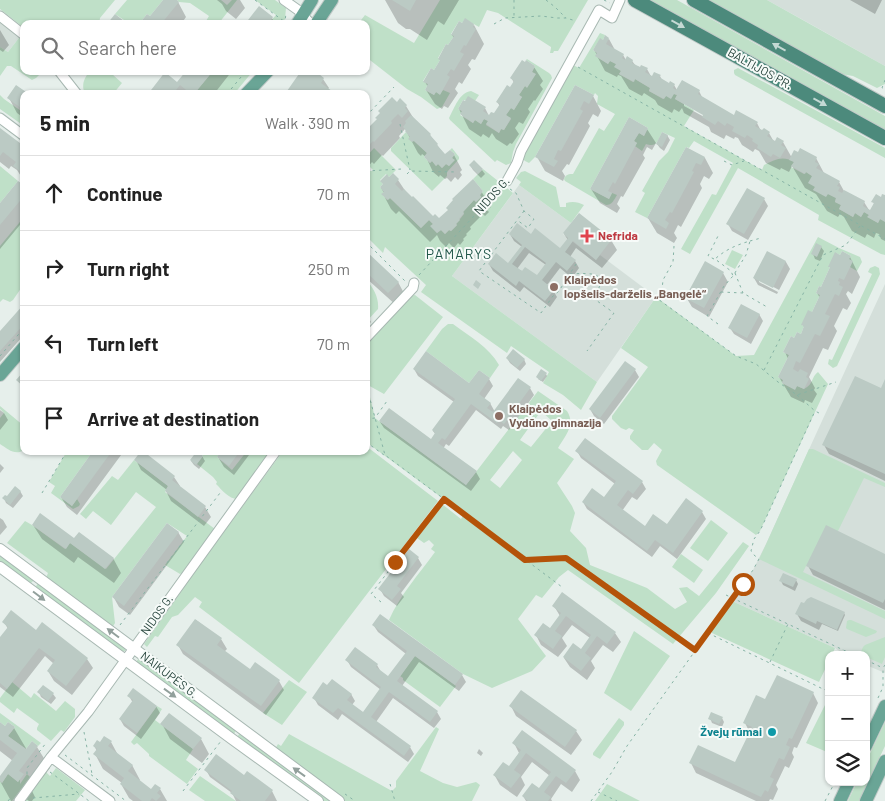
<!DOCTYPE html>
<html lang="en">
<head>
<meta charset="utf-8">
<style>
	:root { --surface:#fff; --page:#f6f6f6; --text:#222; --muted:#767676; --line:#e0e0e0 }
	body { margin:0; font-family:Barlow,sans-serif; background:var(--page); color:var(--text) }
	.controls { position:absolute; right:15px; bottom:15px; display:grid; overflow:hidden; border-radius:10px; box-shadow:0 1px 4px #0004 }
	.controls button { width:45px; height:45px; display:grid; place-items:center; padding:0; border:0; border-bottom:1px solid var(--line); background:var(--surface); color:var(--text); font:25px sans-serif }
	.stop { position:absolute; width:15px; height:15px; margin:-11px; border:4px solid #b45309; border-radius:50%; background:#fff }
	.stop.end { background:#b45309; border-color:#fff; box-shadow:0 1px 5px #0008 }
	.list { margin:0; padding:0; list-style:none }
	h2 { display:flex; justify-content:space-between; align-items:center; height:65px; margin:0; padding:0 20px; font-size:21px }
	h2 small { font-size:16px; font-weight:400; color:var(--muted) }
	.list li { display:grid; grid-template-columns:32px 1fr auto; gap:15px; align-items:center; box-sizing:border-box; height:75px; padding:0 20px; border-top:1px solid var(--line) }
	.list b { display:block; font-size:19px; white-space:nowrap }
	.list em { font-size:16px; font-style:normal; color:var(--muted) }
	.icon { flex:none; width:28px; height:28px; fill:none; stroke:currentColor; stroke-width:2; stroke-linecap:round; stroke-linejoin:round }
	.map { position:relative; flex:none; width:885px; height:801px; overflow:hidden }
	.search { position:absolute; background:var(--surface); box-shadow:0 1px 4px #0004; left:20px; top:20px; width:350px; height:55px; display:flex; align-items:center; gap:12px; box-sizing:border-box; padding:0 18px; border-radius:10px; color:var(--muted); font-size:19px }
	.panel { position:absolute; background:var(--surface); box-shadow:0 1px 4px #0004; left:20px; top:90px; width:350px; height:365px; border-radius:10px }
	.map>svg:first-child { display:block }
	.built { fill:#d4dfda }
	.green { fill:#bfe0c8; fill-rule:evenodd }
	.shadow { fill:#0003; fill-rule:evenodd }
	.building { fill:#bbcac4; fill-rule:evenodd }
	.lines { fill:none; stroke-linecap:round; stroke-linejoin:round }
	.minor-casing { stroke:#a8b8b2; stroke-width:11 }
	.tertiary-casing { stroke:#a8b8b2; stroke-width:12 }
	.primary-casing { stroke:#c2cac8; stroke-width:14 }
	.trunk-casing { stroke:#c2cac8; stroke-width:16 }
	.path { stroke:#86b3a5; stroke-width:1; stroke-dasharray:2.5 4; stroke-linecap:butt }
	.minor { stroke:#fff; stroke-width:9 }
	.tertiary { stroke:#fff; stroke-width:10 }
	.primary { stroke:#6aa596; stroke-width:12 }
	.trunk { stroke:#4c8a7c; stroke-width:14 }
	.oneway { fill:#c4d9d4 }
	.oneway2 { fill:#92a09c }
	.route { stroke:#b45309; stroke-width:6 }
	.health-dot { fill:#e0444e; stroke:#f7fbf9; stroke-width:2 }
	.education-dot { fill:#8d6e63; stroke:#f7fbf9; stroke-width:2 }
	.culture-dot { fill:#0f9aa8; stroke:#f7fbf9; stroke-width:2 }
	.labels { text-anchor:middle; stroke-width:4; stroke-linejoin:round; paint-order:stroke }
	.street-label { font-size:12px; fill:#24423a; stroke:#f7fbf9 }
	.health-label { font-size:12px; font-weight:bold; fill:#be3a42; stroke:#f7fbf9; text-anchor:start }
	.education-label { font-size:12px; font-weight:bold; fill:#785e54; stroke:#f7fbf9; text-anchor:start }
	.culture-label { font-size:12px; font-weight:bold; fill:#0d838f; stroke:#f7fbf9; text-anchor:end }
	.neighbourhood-label { font-size:14px; letter-spacing:1px; fill:#1f5548; stroke:#f7fbf9 }
</style>
</head>
<body>
<div class="map">
<svg width="885" height="801" viewBox="0 0 885 801">
	<rect width="100%" height="100%" fill="#e6efeb"/>
	<path class="built" d="M767 0H885V66L814 26Z
		M0 18 22 34 8 52 0 47Z
		M519 185 571 223 563 234 596 260 600 255 656 297 597 382 452 276Z
		M885 284V673L866 665V655H845L835 648 730 600 753 570 767 542 816 434Z"/>
	<path class="green" d="M0 0H115L100 18 99 24H24V28L0 9Z
		M127 0H163L150 16 147 14 139 24H121L124 20 115 14Z
		M177 0H221L227 5 232 0H237L219 23 206 21 209 16 190 3 179 2Z
		M255 0H275L286 8 285 19 281 24H268L276 15Z
		M440 0H588L558 51H554L553 53H550L551 48V47L498 13 487 10 479 27 465 19 462 23 459 21 451 34 454 36 448 45 446 44 438 58 440 60 434 70 431 68 423 81 428 84 425 90 434 95 436 92 440 94 443 90 450 93 442 107 437 109 421 97 407 89 366 57V24H358L365 15 414 43Z
		M648 0H677L885 116V131Z
		M707 0H767L885 66V84L877 88 853 76 841 74Z
		M600 33 605 35 603 40 600 39 593 50 597 53 596 56 608 64 610 61 616 64 621 71 619 74 633 82 635 79 650 88 649 91 663 99 666 96 674 94 677 95 675 99 694 110 684 126 762 170 764 165C775 160 782 155 794 162L791 167 804 174 806 172 812 176 815 187 813 190 828 194 836 198 835 202 841 205 839 209 853 217 855 213 861 217 864 212 869 215 868 217 878 223 880 219 885 221V255L881 254 818 220 819 215 738 168 690 254 681 249 712 194 716 195 733 163 694 141 689 148 686 147 647 218 635 212 645 193 642 191 659 161 668 152 675 138 662 132C658 140 657 148 646 144L642 151 635 146 637 143 634 141 639 133 644 136 648 128 629 117 590 189 609 199 612 193 617 195C614 200 612 205 606 205L565 181 564 179C566 174 569 174 573 174L599 128 604 131 615 114 597 104 598 96 595 93 594 95 575 85 535 157 529 163 525 161 523 159 524 153 573 65 579 68Z
		M22 34 24 37V71H43L36 78 32 80 11 66H7L0 76V47L8 52Z
		M527 59 549 73 551 75 552 78 516 144 513 152 511 163 506 165 497 160 495 162 450 120 449 118C455 107 459 93 471 91L479 95 475 101 463 100 458 109 462 111 460 115 473 123 475 120 481 124 484 119 488 121 486 125 499 133 501 129 504 130 511 119 506 115 511 108 514 110 522 97 519 95 525 86 527 87 535 74 532 72 535 66 526 60Z
		M738 68 885 148V158L735 75 734 73V70Z
		M90 71H113L112 74 122 83 113 94H85C81 85 84 78 90 71Z
		M213 71H253L234 94H194Z
		M0 95 4 99 24 113V126L0 109Z
		M406 132 410 137 409 139 414 141 427 153 424 157 430 163 432 161 436 166 438 164 442 168 446 164 449 166 454 160 452 158 455 154 450 150 452 148 459 157V159L447 172V176L432 191 391 151V148Z
		M374 148 396 170 389 177 386 174 380 180 383 184 380 187 384 192 382 194 387 200 390 198 421 228 429 220 433 224 431 226 437 233 441 230 445 234 449 230 451 231 457 225 456 224 464 214 463 212 474 200 476 202 481 197 480 195 483 191 473 179 483 169 513 193 452 276 597 382 581 410 563 395 543 383 549 372 511 346 507 353 421 292 426 285 385 247 383 253 366 236V171H374L366 163V157Z
		M0 166 18 181 0 203Z
		M525 171 556 187 560 207H566V203C573 201 578 202 584 205L571 223 519 185 521 182 516 178 521 172Z
		M24 217V284L13 300 10 302 3 299 0 302V246Z
		M818 237 839 248 860 257 862 262 857 271 850 267 849 259 851 256 842 251 840 255 836 253 829 267H830L821 287 819 286 816 293 820 295 812 312 802 325 804 326 801 334 797 332 794 338 791 336 783 352 789 355 778 377 783 380 782 383 795 389 797 386 804 389C814 384 811 377 818 372L828 384 760 531 756 535 657 465 656 461 662 450 654 443 648 450H642L630 439V436L634 430 629 428 626 430 621 428 612 419V416L648 367 621 348 656 297 736 356 754 355Z
		M732 250 743 255 735 269 725 264Z
		M875 266 879 268 880 274 837 366 833 368 828 364 829 359 832 360 872 274 868 272 870 268Z
		M366 280C374 288 379 298 378 309L366 322Z
		M415 295 443 317 384 394 366 384V344L410 296Z
		M448 324H453C469 336 489 347 499 365L490 378 479 370 469 383 426 351 442 329Z
		M538 391 567 411C576 425 565 436 558 448L574 459 557 483 572 506 575 513 570 531 586 548 590 565 647 588 675 609 687 602 679 588 687 587 699 596 743 542 749 546 716 593 673 644 568 570 559 577 542 598 536 595 518 619 546 656 532 671 492 688 463 674 389 620C400 595 419 574 435 552L431 549 434 545 429 540 424 543 417 538 442 504 461 519 464 514 366 442V395L370 397 375 418 379 421 466 485ZM541 411 552 421 531 447 520 440ZM513 451 522 460 500 488 490 480Z
		M0 406 24 426V450C15 456 8 449 0 444V418L4 413 0 409Z
		M366 446 438 501 299 683 199 607 202 602 195 597 178 615 172 617 158 637 155 636 147 647 144 644 183 589 181 587 221 536 283 451H366Z
		M809 449H813L885 483V487L864 478 838 531 806 566 803 572 885 611V619L759 559 767 542Z
		M67 451H93L60 497 72 506 77 499 80 504 79 506 73 509 51 493 55 486 49 482Z
		M198 451H221L217 457 232 470 247 451H267L269 455 237 499C229 499 222 490 216 484L217 482 213 477 197 464 203 456Z
		M134 460 168 486 165 492 215 529 182 573 180 574 165 565 187 536 167 523 112 597 115 623 112 628 46 578 48 573 7 543 25 521 32 525 65 549 70 543 106 569 156 507 136 492 111 525 93 511 86 519 80 514 112 476 118 480Z
		M711 520 728 533 708 561 690 548Z
		M681 554 703 570 694 583 672 567Z
		M0 556 34 580 31 583 0 561Z
		M38 583 124 647 125 649V651H121L35 588Z
		M732 601 835 648 832 655H829V661L819 682 712 633V631Z
		M849 620H851L877 631 876 633 866 637 847 629 846 628 847 621Z
		M634 631 670 656 631 711 604 693Z
		M885 637V657L882 664 866 657V655L860 654 863 647 865 645Z
		M415 656 456 686 440 707 403 680V678L400 676Z
		M139 658 236 730 234 734 136 662Z
		M289 680 307 692 282 725 263 713Z
		M12 682 31 698 34 693 56 711 65 701 75 709V717L64 732 61 730 51 741 37 730V728L39 724 17 708 14 713 0 702V698Z
		M829 697V751L827 752 806 743Z
		M157 706 162 709 155 720 193 749 186 760 198 769 187 784 149 756V754L137 743 134 745 131 742Z
		M0 713 41 743 38 746 32 741 26 749 8 736 15 727 8 722 5 726 0 722Z
		M619 718 624 722V725L600 759 593 755V753Z
		M885 722V746L859 801H848L857 782H866V762Z
		M436 727 439 729 420 771 443 783 457 787 476 782 480 785 472 801H345L275 749 278 744 281 746 289 734 392 791 396 787V781Z
		M240 733 332 801H324L237 737Z
		M56 768 85 790 76 801H22L45 771 50 776Z
		M8 774 18 782 20 779V784L27 774 30 777 12 801H0V781L2 783Z
		M200 776 236 801H205L189 790Z
		M607 784 640 801H595Z"/>
	<path class="shadow" d="M165 0H175L178 2 186 17 181 24H141L151 18Z
		M217 0H240L245 8 236 19 226 11 222 4Z
		M385 0H459L444 25 438 21 427 40 410 29H406L398 23Z
		M850 0H882L875 14Z
		M259 8 272 18 275 24H246Z
		M474 25 484 44 475 60 472 59 468 65 471 69 462 84 459 82 455 89 458 93 448 108 444 106 442 109 435 104 426 90 428 87 425 82 435 71 441 61 439 59 449 47 454 38 452 35Z
		M0 30 9 45 3 52 0 50Z
		M609 39 615 50 623 55 626 60 632 61 636 66 647 69 652 78 660 76 662 80 669 84 674 85 677 90 699 91 703 99 734 116 757 123 762 133H769L774 142H783L792 158H816L825 175 839 182 844 191 864 202 869 210 871 211 874 204 873 201 885 197V241L881 239 879 234 876 233 874 238 867 234 865 238 852 231 844 217 840 214 838 217 827 211 816 194 805 188 792 166 789 172 781 168 780 170 766 163 759 151 755 149 753 152 742 145 738 138 735 137 734 139 726 135 724 139 711 132 709 127 684 113 682 108 679 112 674 109 672 113 658 105 655 100 644 93 642 96 629 89 621 76 618 75 617 77 605 71 597 56V55L594 50 603 42ZM684 103 709 117 708 119 684 106Z
		M534 67 543 81 540 85 543 89 535 101 534 100 528 109 530 112 523 124 519 122 515 128 519 134 512 144 510 143 507 146 496 139 492 133 489 138 483 134 481 137 469 129 459 109 485 108 489 116 494 115 500 106 497 102 511 88 514 83 512 79Z
		M188 71H232L214 94H149L177 84Z
		M323 79 329 88 328 89 334 94H290L288 91Z
		M17 87 24 94V118L17 113 9 98Z
		M575 87 593 96 601 111 598 117 593 114 588 123 590 126 569 165 567 164 562 171 565 176 563 181 545 171 537 157Z
		M397 103 406 106 414 119 430 135 445 156 450 151 454 155 462 170 460 172 462 175 458 180 455 177 451 182 447 178 445 179 440 175 439 177 433 172 426 157 422 154 421 156 418 153 405 129 399 136 400 138 383 156 382 155 374 164 372 162 367 168 366 167V132Z
		M630 119 647 129 656 143 652 150 647 147 643 155 645 158 623 197 621 196 617 204 620 208 617 213 600 203 591 189Z
		M0 130 24 148V181L17 170 11 166 9 169 0 162Z
		M667 135 670 140 664 151 660 148 657 144Z
		M687 148 705 158 713 173 709 179 704 176 700 184 702 188 681 227 678 225 674 233 677 238 674 243 657 233 648 218Z
		M470 165 482 170 485 174 481 178 473 170Z
		M389 178 398 180 406 192 433 218 439 220 481 191 491 207 487 210 489 212 485 216 483 214 470 227 471 229 466 234 467 235 463 239 464 240 460 245 458 243 454 248 449 243 446 247 440 241 437 235 430 242 399 211 396 214 391 209 383 194 384 193 381 188Z
		M24 187V220L0 249V205Z
		M764 199 768 206 748 240 732 231 728 224Z
		M579 215 611 240 617 250 602 268 576 248 570 257 575 261 579 268 572 278 560 268 547 285 553 290 557 297 550 307 524 287 520 292 493 271 489 264H509L522 247 514 241 510 234 531 235 561 250 568 240 564 234ZM529 253 546 265 537 277 517 269Z
		M821 247 824 251 820 261 815 259 813 254Z
		M366 253 398 282 406 297 397 306 366 278Z
		M767 253 786 262 790 269 777 294 758 285 754 278ZM759 279 779 290 778 292 759 282Z
		M840 256 850 257 860 277 852 294 848 291 846 294 851 303 847 310 843 308 834 326 837 331 828 350 823 348 809 377 815 388 814 390 817 394 812 403 805 400 804 403 791 397 779 377 788 359 785 352 795 339 801 335 805 329 803 325 813 314 820 298 817 293 822 288 831 269 830 266Z
		M723 273 728 282 709 317 692 307 686 297Z
		M24 306V335L0 362V333Z
		M366 313 371 322 366 327Z
		M759 314 763 321 751 344 734 334 730 328Z
		M507 358 524 359 526 364 520 371 510 363Z
		M625 363 635 370 639 377 604 424 594 416 590 409Z
		M414 369 470 385 489 379 493 386 484 399 490 403 495 412 518 380 530 388 534 395 509 430 503 426 501 429 476 410 449 446 446 444 443 449 476 472 480 479 471 491 384 428 380 422 432 440 436 435 433 431 454 402 418 376Z
		M546 374 547 376 543 382 538 379Z
		M885 382V481L829 454 824 445 881 390Z
		M0 410 4 413 8 420 0 430Z
		M95 451H124L77 515 67 507 61 497Z
		M222 451H252L234 475 224 467 218 457Z
		M577 451 642 482 646 489 637 500 632 497 622 511 645 528 667 526 686 500 702 512 706 519 677 559 660 546 652 557 587 509 583 502 604 498 615 484 581 458Z
		M202 456 205 461 199 469 194 465 191 461Z
		M136 460 174 477 180 486 179 487 205 507 211 517 204 526 171 501 166 491 167 490 141 470Z
		M0 464 4 468 0 473Z
		M20 491 23 496 13 508 6 503 4 498Z
		M0 518 3 520 7 527 0 535Z
		M33 525 75 540 113 558 121 573 114 583 78 557 74 563 42 539Z
		M178 532 184 542 130 615 119 607 114 598Z
		M409 551 418 558 422 565 401 593 404 597 397 606 384 596 380 589Z
		M885 555V610L813 575 808 566Z
		M796 580 798 584 795 591 783 585 781 581Z
		M554 606 615 633 621 642 613 652 603 645 591 661 595 668 587 680 570 667 564 658 581 650 590 638 572 625 562 638 567 646 558 657 541 645 536 635 550 630 560 616Z
		M844 613 845 615 838 631 822 624 819 630 801 621 797 614Z
		M196 620 221 639 227 649 224 652 250 671 279 681 284 690 266 715 183 654 178 645Z
		M4 622 37 631 87 659 93 668 72 695 54 681 48 671 54 664 45 656 13 697 0 687V639L8 629Z
		M374 626 462 675 466 682 459 691 419 662 402 686 437 712 441 719 434 728 393 698 376 722 410 747 414 754 408 762 342 714 338 720 318 705 314 698 327 687 351 694 355 701 352 705 364 713 381 690 351 667 347 660 377 665 381 672 389 678 406 654 378 632Z
		M521 691 576 731 582 740 571 755 516 716 511 706Z
		M39 692 53 694 56 698 51 704 41 697Z
		M813 693 818 703 797 748 794 747 792 753 794 757 789 768 785 766 776 785 778 789 773 800 770 799 769 801H756L696 773 691 763 736 764 750 733 745 723 766 701Z
		M129 696 156 706 160 713 141 739 124 726 120 719 133 703Z
		M710 718H722L724 722 722 727 712 723Z
		M0 724 5 728H14L27 750 37 747 50 768 32 791 35 797 32 801H29L21 795 16 801H11L0 781V778L13 761 0 751Z
		M162 724 201 739 209 754 202 763 170 739Z
		M111 742 118 755 132 765 140 780 139 781 152 791 160 789 167 801H133L129 798 121 784 122 783 103 769 95 754 97 751 94 746 100 744Z
		M514 743 575 771 580 780 572 792 561 784 551 799 552 801H526L523 796 540 790 550 776 532 762 521 777 525 785 517 797 500 785 495 776 509 768 519 753Z
		M479 749 483 753 481 756 477 753Z
		M206 770 244 777 272 791 277 801H236L232 793 210 777Z"/>
	<path class="building" d="M163 0H177L179 2 161 24H139L147 14 150 16Z
		M392 0H416L410 11Z
		M259 6 273 17 268 24H245Z
		M115 14 124 21 121 24H107Z
		M465 18 474 24 473 27 476 29 466 46 464 45 460 52 464 54 454 71 451 69 447 75 450 77 440 95 436 92 434 95 425 90 428 84 423 82 431 68 434 70 440 60 438 59 446 44 448 45 454 36 451 35 459 21 462 23Z
		M605 35 609 38 606 44 624 54 622 58 625 60 627 56 633 60 632 63 640 67 641 65 648 68 645 72 652 76 654 72 661 75 659 77 669 83 670 81 675 84 673 88 676 90 682 80 700 90 698 94 734 115 736 110 758 122 755 126 762 130 764 128 770 132 767 136 775 141 777 137 784 141 781 145 786 148 780 158 773 154 771 157 757 148 758 145 752 141 753 139 747 135 745 138 732 131 734 127 727 123 725 126 718 121 715 125 702 117 703 115 675 99 677 95 674 94 671 99 666 96 664 99 649 91 650 88 635 79 634 82 619 74 621 71 614 67 616 64 610 61 608 64 595 56 597 53 593 50 600 38 603 40Z
		M522 60 525 62 526 60 535 66 532 72 536 74 527 88 525 86 519 95 522 97 514 110 511 108 506 115 511 118 504 130 501 129 499 133 486 124 488 121 484 119 481 124 475 120 473 123 460 114 462 111 458 109 463 100 465 101 468 96 486 107 483 111 489 115 491 112 494 113 500 104 496 102 507 85 510 87 514 81 510 78Z
		M186 71H213L194 94H191L180 85 173 94H148L165 72 177 82Z
		M301 71H315L324 78 321 83 336 94H290L287 91Z
		M16 85 29 94H24V110L7 98Z
		M575 85 594 95 589 104 584 101 580 109 583 111 561 151 558 150 554 159 558 161 554 167 535 157Z
		M392 97 397 102 400 98 407 105 405 108 408 111 402 118 398 114 391 121 392 123 374 142 373 141 366 148V130L377 119 375 118 380 113 378 111Z
		M411 115 431 134 430 135 438 144 437 145 445 154 450 150 455 154 452 158 455 160 449 166 446 164 442 168 438 164 436 166 432 161 430 163 424 157 427 153 414 141 412 142 408 139 410 137 405 131 406 130 403 127 406 123 405 121Z
		M629 117 648 128 644 136 639 133 634 141 637 143 615 184 613 182 608 191 612 193 609 199 590 189Z
		M0 128 24 146V174L13 166 16 162 3 152 0 156Z
		M662 132 668 135 662 147 656 144Z
		M686 147 705 157 701 165 696 163 692 171 694 172 672 213 670 212 665 220 669 223 666 229 647 218Z
		M800 148 817 157 815 162 819 164 816 168 840 181 837 186 840 187 838 191 842 193 844 190 865 201 863 206 870 210 874 203 871 202 876 194 881 197 882 194 885 195V222L880 219 878 223 867 217 869 215 864 212 861 217 855 213 853 217 839 209 841 205 835 202 836 198 828 194 826 197 813 190 815 187 808 183 812 176 806 172 805 174 791 166 794 162 789 160 794 150 798 152Z
		M474 160 483 169 478 174 469 165Z
		M393 173 399 179 395 184 402 191 404 189 412 197 413 196 433 216 435 214 439 218 448 210 446 208 453 200 452 199 473 179 483 191 480 195 481 197 476 202 474 200 463 212 464 213 459 219 460 220 456 224 457 225 451 231 449 230 445 234 441 230 437 233 430 226 433 224 429 220 421 228 390 198 388 200 381 194 384 192 380 187 383 184 380 181 387 174 389 177Z
		M18 181 24 185V196L0 225V203Z
		M747 188 765 198 744 234 726 224Z
		M579 213 612 239 596 260 573 241 565 252 576 260 567 271 556 262 542 280 554 290 545 301 519 281 516 286 488 264 496 253 508 263 522 245 509 234 517 223 531 234 535 228 560 248 568 238 563 233ZM525 247 546 263 537 275 525 267 522 271 512 264Z
		M816 243 822 246 817 257 811 254Z
		M366 251 399 282 388 293 366 272Z
		M767 251 786 261 773 288 753 278Z
		M842 251 851 256 849 259 853 261 844 280 839 278 838 281 840 282 839 285 843 287 839 296 835 294 825 314 830 316 820 336 815 334 800 363 796 361 793 369 798 372 800 369 808 373 806 377 809 379 804 389 797 386 795 390 782 383 783 380 778 377 789 355 783 352 791 336 794 338 797 332 801 334 804 326 801 325 808 310 812 312 820 295 816 293 819 286 821 287 830 267H828L835 252 840 255Z
		M705 261 724 272 704 308 685 298Z
		M476 280 481 284 478 289 473 285Z
		M24 304V324L0 351V331Z
		M741 304 760 314 747 338 728 328Z
		M513 349 525 359 517 368 506 358Z
		M426 351 469 383 479 370 490 378 479 394 491 403 487 408 493 412 518 378 531 387 504 424 499 420 497 423 471 404 445 440 442 438 438 443 477 471 466 485 379 421 389 408 431 439 435 433 432 430 455 399 413 369Z
		M625 361 636 369 600 418 589 409Z
		M541 369 547 373 541 381 536 377Z
		M24 371V387L16 380Z
		M855 376 881 388 885 379V474L822 445Z
		M585 438 643 481 633 494 628 490 617 505 645 526 653 514 667 524 686 498 703 511 673 553 655 540 647 551 582 502 592 488 604 497 616 481 575 451Z
		M93 451H112L72 506 60 497Z
		M141 451H143L175 476 172 480 206 506 198 517 165 491 168 486 134 460Z
		M197 451 203 456 196 465 190 460Z
		M221 451H240L229 466 217 457Z
		M15 486 21 491 10 505 2 498 5 495 7 496Z
		M40 513 74 538 79 532 114 558 105 569 70 543 66 549 32 525Z
		M167 523 179 532 124 606 112 597Z
		M826 525 885 554V599L883 603 806 566Z
		M409 549 419 557 397 586 401 589 392 600 378 589Z
		M783 573 797 579 793 587 779 581Z
		M562 592 616 632 607 644 597 636 585 653 591 658 581 671 563 657 573 643 581 649 591 635 566 616 555 631 562 636 553 649 534 635 543 623 550 628 561 613 552 606Z
		M811 597 845 612 837 630 817 621 816 624 795 614 801 602 804 603 807 599Z
		M11 610 36 630 42 622 88 658 66 686 47 671 55 660 39 648 7 689 0 683V637L8 627 2 622Z
		M380 614 463 674 455 685 415 656 397 681 438 711 430 722 389 692 371 717 411 746 404 756 338 708 333 713 312 698 323 682 327 685 332 679 352 694 347 700 363 712 381 687 345 660 355 647 378 664 376 667 388 676 407 651 372 625Z
		M195 619 222 638 217 645 250 669 255 662 280 680 261 706 176 645Z
		M777 675 814 692 792 739 789 738 786 745 790 747 784 760 779 758 770 777 774 779 768 792 765 790 761 797 689 763 698 745 735 762 752 727 743 723 756 695 765 699Z
		M43 685 54 693 48 701 37 692Z
		M133 688 157 706 137 733 119 719 133 700 127 696Z
		M521 690 577 730 565 747 509 706Z
		M711 712 723 717 719 724 708 719Z
		M169 713 202 738 193 749 160 724Z
		M0 722 5 726 8 722 15 727 8 736 26 749 32 741 38 746 19 771 24 774 18 782 8 774 2 783 0 781V776L17 753 0 740Z
		M522 730 576 770 566 783 556 776 544 792 551 797 548 801H528L522 796 532 783 539 788 551 772 526 753 514 770 521 775 511 788 493 775 503 762 509 766 521 750 512 743Z
		M104 736 112 741 108 746 133 765 128 771 151 789 155 784 161 788 157 793 161 796 156 801 152 798 150 801H142L120 784 124 778 93 754 97 749 93 746 97 740 100 742Z
		M216 754 244 775 247 771 273 790 265 801H241L230 793 232 791 204 770Z"/>
	<g class="lines">
		<g class="minor-casing">
			<path id="minor" d="M284 0 298 10 311 24
				M0 16 24 35
				M59 71 77 94
				M0 118 24 136
				M507 181 517 163 521 151 599 10 612 18 620 0
				M366 338 413 288 414 283
				M51 757 110 801
				M19 801 51 757 88 712 276 451"/>
		</g>
		<g class="tertiary-casing">
			<path id="tertiary" d="M0 549 339 801
				M0 567 232 739 318 801"/>
		</g>
		<g class="primary-casing">
			<path id="primary" d="M297 24 312 0
				M316 24 332 0
				M246 94 268 71
				M0 375 24 347
				M866 746 885 706
				M840 801 849 782
				M866 801 885 761"/>
		</g>
		<g class="trunk-casing">
			<path id="trunk" d="M635 0 885 138
				M694 0 885 106"/>
		</g>
		<path class="path" d="M255 0 285 22V24
			M514 0V16
			M546 0 555 7 566 18
			M604 0 610 3
			M283 24 285 22 286 13
			M494 24 505 18 541 16 557 18H566L576 21
			M578 67 885 239
			M885 80 882 88 885 90
			M227 94 246 71
			M366 116 394 87
			M400 124 410 170
			M724 161 732 165 744 161
			M366 171 402 169
			M407 174 410 171 457 172
			M510 189 516 193 524 211 534 219 528 228 517 220
			M524 211 479 271 541 313 553 296 559 291 578 261
			M750 241 761 238
			M366 242 405 281
			M674 246 673 262 663 280 662 290 658 299 736 356 756 364 778 382 797 395 836 382
			M714 259 708 256 719 234
			M735 273 743 293
			M570 274C591 273 612 271 593 298L614 313 587 351
			M419 275 501 187
			M721 292 743 293 767 307
			M718 324 707 316 724 286 733 276 746 255 750 241C736 245 725 250 715 259L731 271 733 276
			M0 356 24 328
			M764 370 823 255 846 245 860 226
			M367 388 385 455 562 587
			M797 395 815 411 821 414
			M366 419 375 418 387 401
			M366 442 384 455
			M42 493 67 451
			M526 560 566 559 695 650
			M726 595 854 655
			M381 602 371 594 443 500
			M120 625 220 493
			M708 633 825 690 829 681
			M840 655 843 649
			M866 660 883 668
			M770 662 788 624
			M878 698 883 687V668L885 665
			M84 732 92 774
			M65 755 126 801
			M50 772 89 801
			M27 774V768L46 743
			M390 784 395 801
			M183 791 221 741
			M598 792 617 801
			M345 794 355 801
			M33 798 79 794
			M8 801 12 796
			M591 801 612 772 627 746 753 570 759 559 754 555 751 551 754 539 760 531 815 411
			M825 801 835 782"/>
		<use href="#minor" class="minor"/>
		<use href="#tertiary" class="tertiary"/>
		<use href="#primary" class="primary"/>
		<use href="#trunk" class="trunk"/>
	</g>
	<defs><path id="oneway-solid" d="M-6-.8H1V-3.2L6.5 0L1 3.2V.8H-6Z" transform="scale(1.25)"/></defs>
	<g class="oneway">
		<use href="#oneway-solid" transform="translate(678 24) rotate(29)"/>
		<use href="#oneway-solid" transform="translate(779 47) rotate(-151)"/>
		<use href="#oneway-solid" transform="translate(820 102) rotate(29)"/>
	</g>
	<g class="oneway2">
		<use href="#oneway-solid" transform="translate(39 596) rotate(37)"/>
		<use href="#oneway-solid" transform="translate(113 633) rotate(-143)"/>
		<use href="#oneway-solid" transform="translate(170 693) rotate(36)"/>
		<use href="#oneway-solid" transform="translate(299 772) rotate(-144)"/>
	</g>
	<g class="lines">
		<path class="route" d="M395 562 444 499 525 560 566 558 695 650 743 584"/>
	</g>
	<path class="health-dot" d="M584.5 228.5h5v5h5v5h-5v5h-5v-5h-5v-5h5z"/>
	<g class="education-dot">
		<circle cx="554" cy="287" r="5"/>
		<circle cx="499" cy="416" r="5"/>
	</g>
	<circle class="culture-dot" cx="772" cy="732" r="5"/>
	<g class="labels">
		<g class="street-label">
			<text transform="translate(760 69) rotate(29)" y="4">BALTIJOS PR.</text>
			<text transform="translate(492 196) rotate(-48)" y="4">NIDOS G.</text>
			<text transform="translate(157 615) rotate(-54)" y="4">NIDOS G.</text>
			<text transform="translate(169 675) rotate(37)" y="4">NAIKUPĖS G.</text>
		</g>
		<g class="health-label">
			<text x="598" y="240">Nefrida</text>
		</g>
		<g class="education-label">
			<text x="564" y="284">Klaipėdos<tspan x="564" dy="14">lopšelis-darželis „Bangelė“</tspan></text>
			<text x="509" y="413">Klaipėdos<tspan x="509" dy="14">Vydūno gimnazija</tspan></text>
		</g>
		<g class="culture-label">
			<text x="762" y="736">Žvejų rūmai</text>
		</g>
		<g class="neighbourhood-label">
			<text x="459" y="259">PAMARYS</text>
		</g>
	</g>
</svg>
<div class="controls">
<button>+</button>
<button>−</button>
<button><svg class="icon" aria-label="layers" viewBox="0 0 24 24"><path d="M12 4l9 5-9 5-9-5zM3 14l9 5 9-5"/></svg></button>
</div>
<div class="stop" style="left:743px;top:584px"></div>
<div class="stop end" style="left:395px;top:562px"></div>
<div class="search"><svg class="icon" aria-label="search" viewBox="0 0 24 24"><circle cx="10" cy="10" r="6"/><path d="M15 15l6 6"/></svg>Search here</div>
<section class="panel">
<h2>5 min<small>Walk · 390 m</small></h2>
<ul class="list">
<li><svg class="icon" aria-label="ahead" viewBox="0 0 24 24"><path d="M12 20V5M6 11l6-6 6 6"/></svg><div><b>Continue</b></div><em>70 m</em></li>
<li><svg class="icon" aria-label="right" viewBox="0 0 24 24"><path d="M7 20v-9h11M14 6l5 5-5 5"/></svg><div><b>Turn right</b></div><em>250 m</em></li>
<li><svg class="icon" aria-label="left" viewBox="0 0 24 24"><path d="M17 20v-9H6M10 6l-5 5 5 5"/></svg><div><b>Turn left</b></div><em>70 m</em></li>
<li><svg class="icon" aria-label="arrive" viewBox="0 0 24 24"><path d="M6 21V4h12l-3 4 3 4H6"/></svg><div><b>Arrive at destination</b></div></li>
</ul>
</section>
</div>
</body>
</html>
